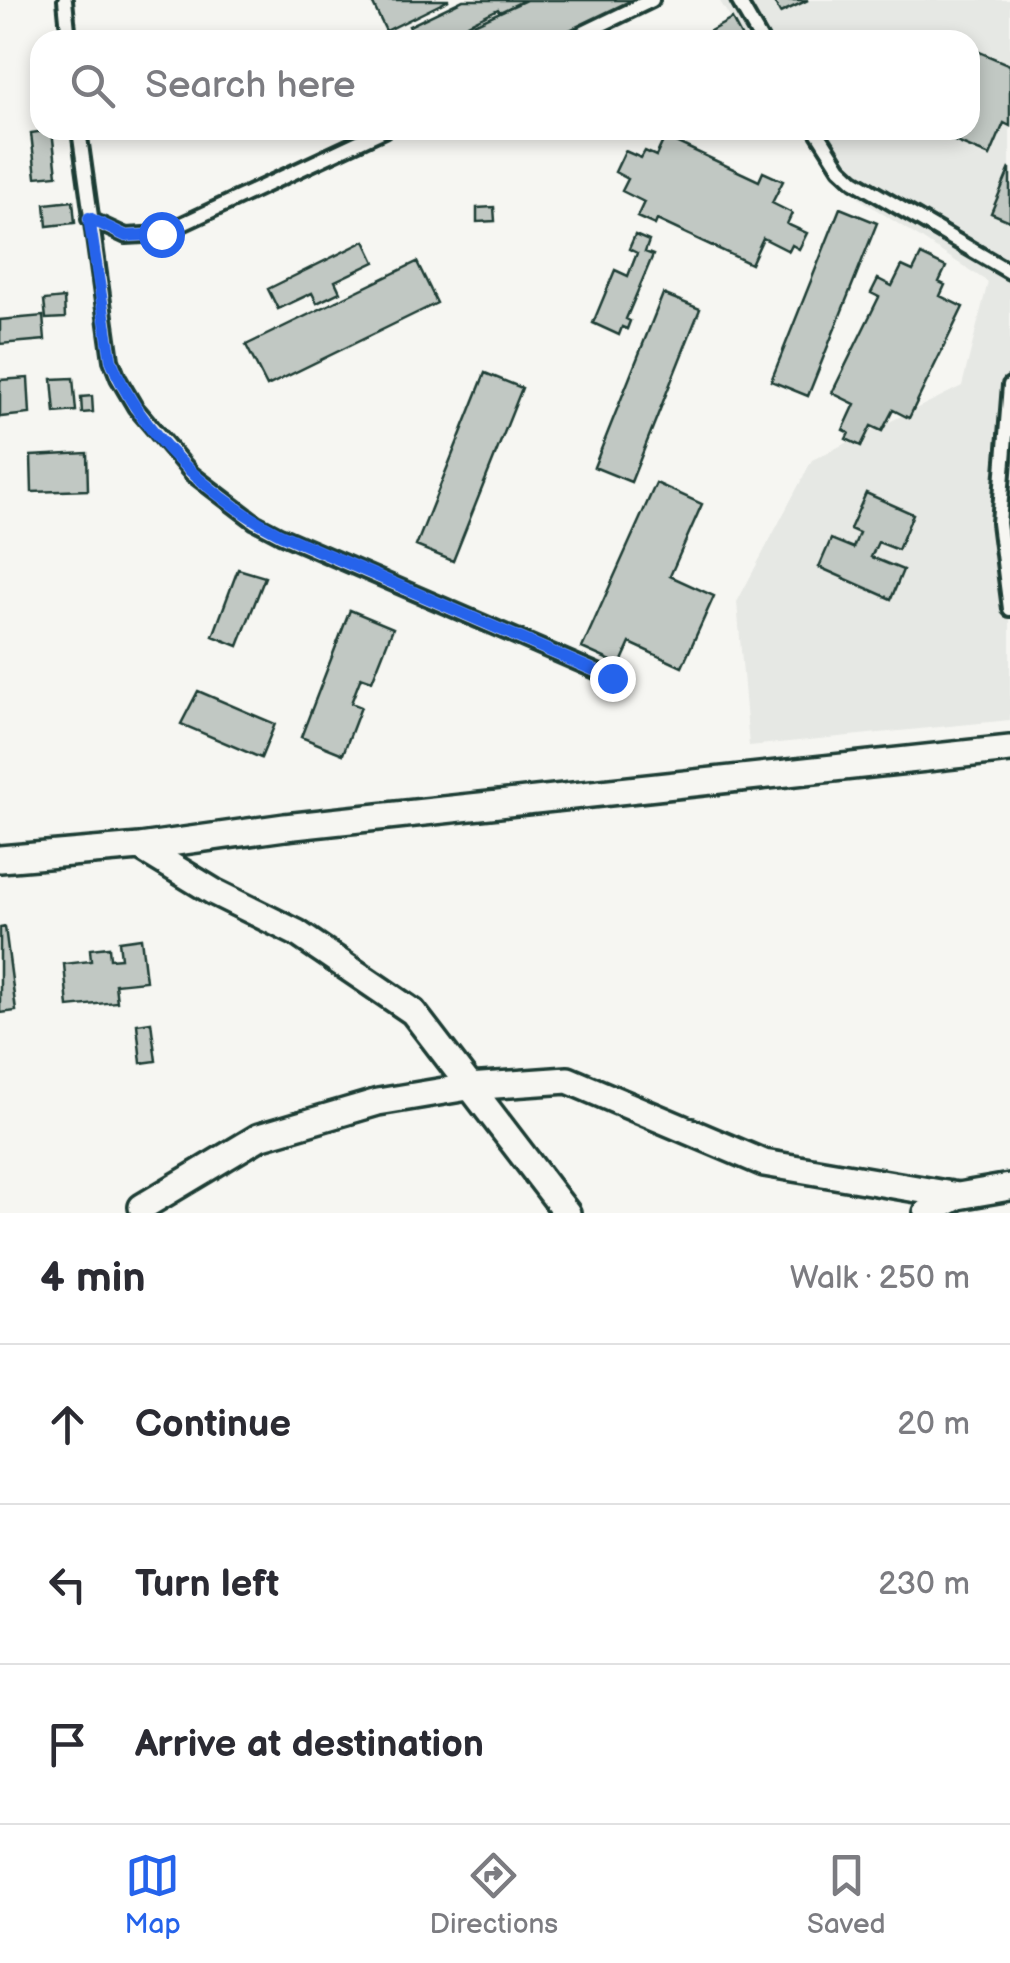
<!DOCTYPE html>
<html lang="en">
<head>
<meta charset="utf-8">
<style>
	:root { --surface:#fff; --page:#f2f2f3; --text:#2b2b33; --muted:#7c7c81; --line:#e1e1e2; --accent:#2563eb }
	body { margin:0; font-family:"Balsamiq Sans",sans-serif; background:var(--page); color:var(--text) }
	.stop { position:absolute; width:30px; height:30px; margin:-22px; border:8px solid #2563eb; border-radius:50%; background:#fff }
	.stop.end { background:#2563eb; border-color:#fff; box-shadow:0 2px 10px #0008 }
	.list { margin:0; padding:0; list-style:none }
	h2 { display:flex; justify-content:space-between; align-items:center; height:130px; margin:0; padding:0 40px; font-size:42px }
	h2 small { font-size:32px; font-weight:400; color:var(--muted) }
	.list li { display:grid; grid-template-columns:65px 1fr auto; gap:30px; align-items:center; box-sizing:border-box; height:160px; padding:0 40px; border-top:2px solid var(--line) }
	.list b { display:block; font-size:38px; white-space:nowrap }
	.list em { font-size:32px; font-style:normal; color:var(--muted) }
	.icon { flex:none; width:55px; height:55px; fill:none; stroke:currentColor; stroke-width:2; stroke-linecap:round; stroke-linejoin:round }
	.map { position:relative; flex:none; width:1010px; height:1213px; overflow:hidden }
	.search { position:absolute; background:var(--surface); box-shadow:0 5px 15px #0003; left:30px; right:30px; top:30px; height:110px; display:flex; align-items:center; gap:25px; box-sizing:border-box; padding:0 35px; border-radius:30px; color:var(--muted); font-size:38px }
	.sheet { height:610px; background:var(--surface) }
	nav { display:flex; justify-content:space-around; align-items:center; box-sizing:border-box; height:140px; border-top:2px solid var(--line); background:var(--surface); font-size:28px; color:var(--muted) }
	nav a { display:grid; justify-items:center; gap:5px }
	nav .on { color:var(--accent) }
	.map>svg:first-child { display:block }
	.built { fill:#e6e8e4 }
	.building { fill:#c1c8c3; stroke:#1f3d34; stroke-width:2.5 }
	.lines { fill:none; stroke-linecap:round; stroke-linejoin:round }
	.service-casing { stroke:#1f3d34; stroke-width:20 }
	.minor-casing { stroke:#1f3d34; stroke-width:32 }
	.service { stroke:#f6f6f2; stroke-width:12 }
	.minor { stroke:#f6f6f2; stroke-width:25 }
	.route { stroke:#2563eb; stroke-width:12 }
</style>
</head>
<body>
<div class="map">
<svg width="1010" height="1213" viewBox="0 0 1010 1213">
	<rect width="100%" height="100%" fill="#f6f6f2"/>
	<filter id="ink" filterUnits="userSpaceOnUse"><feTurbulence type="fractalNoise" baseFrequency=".01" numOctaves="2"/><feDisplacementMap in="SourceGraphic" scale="20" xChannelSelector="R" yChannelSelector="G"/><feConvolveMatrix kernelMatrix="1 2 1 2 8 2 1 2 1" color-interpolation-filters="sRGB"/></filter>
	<g filter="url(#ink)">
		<path class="built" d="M719 0H1010V720L749 746 737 602 812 460 962 386 988 282 860 199 806 130H970V40H744Z"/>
		<path class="building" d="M371 0H449L386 31Z
			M463 0H525L500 12 498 9 435 40H416L409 26Z
			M526 0H639L552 40H439Z
			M773 0H808L780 13Z
			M732 19 743 40H706L703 35Z
			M970 48 1010 65V126L1004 123 990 156 928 130H970Z
			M52 130 57 175 36 177 31 133Z
			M665 137 759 181 763 172 783 181 772 203 792 213 787 224 807 233 799 249 792 245 789 251 763 238 751 264 657 220 655 225 637 217 644 202 622 191 628 179 615 172 625 151 641 158 645 151 656 156Z
			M1010 168V221L991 213Z
			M73 201 75 223 47 226 45 204Z
			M494 207 495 221 477 222V208Z
			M840 208 877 223 808 396 771 381Z
			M635 235 649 241 645 252 653 255 626 319 630 321 627 329 622 327 619 335 593 323 615 270 628 276 637 253 629 249Z
			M365 241 375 262 335 281 340 292 317 303 312 293 278 309 268 289Z
			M921 255 946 267 939 282 945 285 940 296 963 307 909 418 893 410 882 431 871 426 861 446 846 439 849 433 843 430 855 404 832 393 879 297 871 293 878 279 892 286 902 266 913 271Z
			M417 262 437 303 267 386 246 345Z
			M663 294 700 309 631 482 594 467Z
			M64 298 65 318 46 319 44 300Z
			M43 316 45 340 0 344V320Z
			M485 373 522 388 453 561 416 546Z
			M28 378 30 414 0 417V380Z
			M73 378 76 411 55 413 52 379Z
			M92 396 93 412 82 413 81 397Z
			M87 453 88 490 32 492 31 456Z
			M656 483 702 504 670 576 714 596 682 667 630 643 620 665 582 648Z
			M866 493 913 514 898 550 878 542 871 557 903 570 891 599 819 567 831 539 853 548 859 533 850 529Z
			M238 569 265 577 238 646 213 636Z
			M350 610 393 628 372 681 361 677 351 703 361 707 343 754 301 737Z
			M198 691 275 724 261 758 181 724Z
			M5 927 16 1011 0 1013V928Z
			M141 938 146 981 115 984 117 1002 68 1007 64 964 91 961 90 949 109 947 110 959 121 958 119 941Z
			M151 1022 156 1061 141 1063 137 1024Z"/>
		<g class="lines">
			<g class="service-casing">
				<path id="service" d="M65 0 69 40
					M738 0 761 40
					M569 40 652 0
					M79 130 111 360 118 378 135 407 192 474 255 522 280 535 612 678
					M816 130 840 168 854 181 1010 272
					M89 219 126 236 161 234 384 130
					M1010 385 999 523 1010 609"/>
			</g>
			<g class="minor-casing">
				<path id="minor" d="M140 847 214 892 297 933 413 1012 567 1213
					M0 859 140 847 285 827 1010 749
					M142 1207 259 1137 378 1102 468 1087 568 1080 764 1163 958 1196
					M927 1213 958 1196 1010 1187"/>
			</g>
			<use href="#service" class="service"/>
			<use href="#minor" class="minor"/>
		</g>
	</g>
	<g class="lines" filter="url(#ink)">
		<path class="route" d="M161 234 126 236 89 218 111 360C140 434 210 498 280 534L612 678"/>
	</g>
</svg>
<div class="stop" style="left:161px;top:234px"></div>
<div class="stop end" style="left:612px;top:678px"></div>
<div class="search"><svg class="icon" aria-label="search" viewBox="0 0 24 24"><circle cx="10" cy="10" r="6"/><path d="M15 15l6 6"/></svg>Search here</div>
</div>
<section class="sheet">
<h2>4 min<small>Walk · 250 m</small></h2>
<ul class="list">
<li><svg class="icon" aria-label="ahead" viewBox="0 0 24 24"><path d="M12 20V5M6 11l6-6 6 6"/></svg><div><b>Continue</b></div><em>20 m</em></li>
<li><svg class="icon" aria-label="left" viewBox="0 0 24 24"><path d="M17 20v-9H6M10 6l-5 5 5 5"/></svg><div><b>Turn left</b></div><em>230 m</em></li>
<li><svg class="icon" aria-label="arrive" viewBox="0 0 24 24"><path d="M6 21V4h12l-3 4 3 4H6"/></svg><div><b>Arrive at destination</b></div></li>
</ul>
</section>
<nav>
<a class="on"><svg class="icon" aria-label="map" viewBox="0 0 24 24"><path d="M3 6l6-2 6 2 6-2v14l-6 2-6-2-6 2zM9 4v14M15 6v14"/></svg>Map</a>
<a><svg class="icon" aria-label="directions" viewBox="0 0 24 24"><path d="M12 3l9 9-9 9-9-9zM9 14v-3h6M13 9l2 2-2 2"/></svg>Directions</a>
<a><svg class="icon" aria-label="saved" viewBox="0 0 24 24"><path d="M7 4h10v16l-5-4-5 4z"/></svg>Saved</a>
</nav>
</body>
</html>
